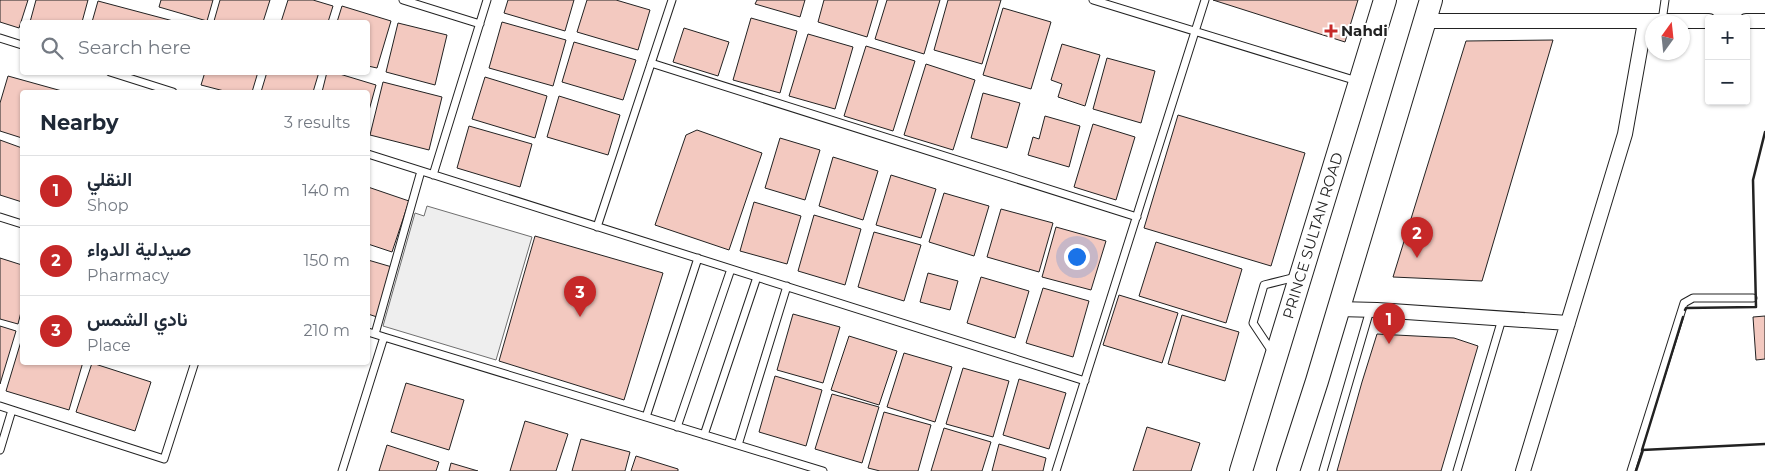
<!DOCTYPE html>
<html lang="en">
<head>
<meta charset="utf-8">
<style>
	:root { --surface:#fff; --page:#f6f6f7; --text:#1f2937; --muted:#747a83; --line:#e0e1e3; --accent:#c62828 }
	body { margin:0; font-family:Montserrat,Vazirmatn,sans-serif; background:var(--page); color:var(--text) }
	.controls { position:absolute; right:15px; top:15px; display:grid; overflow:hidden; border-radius:5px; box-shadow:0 1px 4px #0004 }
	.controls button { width:45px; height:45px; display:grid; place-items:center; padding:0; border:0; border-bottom:1px solid var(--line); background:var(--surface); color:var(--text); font:25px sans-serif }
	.compass { position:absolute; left:1645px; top:15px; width:45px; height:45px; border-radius:50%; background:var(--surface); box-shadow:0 1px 4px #0004; rotate:15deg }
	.you { position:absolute; left:1076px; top:256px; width:18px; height:18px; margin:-12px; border:4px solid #fff; border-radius:50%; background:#1a73e8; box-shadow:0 0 0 8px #1a73e833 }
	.badge { display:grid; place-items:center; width:32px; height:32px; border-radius:50%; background:var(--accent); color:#fff; font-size:16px; font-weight:700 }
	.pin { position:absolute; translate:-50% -41px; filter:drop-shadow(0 1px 2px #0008) }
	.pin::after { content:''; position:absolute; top:26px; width:18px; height:15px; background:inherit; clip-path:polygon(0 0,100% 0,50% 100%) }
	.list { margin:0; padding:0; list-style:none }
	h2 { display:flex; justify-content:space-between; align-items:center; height:65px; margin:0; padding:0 20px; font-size:21px }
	h2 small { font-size:16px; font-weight:400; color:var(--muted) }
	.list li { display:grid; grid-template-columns:32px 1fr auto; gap:15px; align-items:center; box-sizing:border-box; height:70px; padding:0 20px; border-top:1px solid var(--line) }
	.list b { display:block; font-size:19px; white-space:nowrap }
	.list p { margin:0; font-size:16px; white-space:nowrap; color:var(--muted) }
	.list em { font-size:16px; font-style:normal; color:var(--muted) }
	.icon { flex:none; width:28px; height:28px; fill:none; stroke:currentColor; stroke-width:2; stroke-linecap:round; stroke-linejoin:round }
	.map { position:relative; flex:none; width:1765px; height:471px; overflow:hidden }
	.search { position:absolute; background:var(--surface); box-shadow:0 1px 4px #0004; left:20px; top:20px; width:350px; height:55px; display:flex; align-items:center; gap:12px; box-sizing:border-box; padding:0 18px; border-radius:5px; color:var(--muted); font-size:19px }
	.panel { position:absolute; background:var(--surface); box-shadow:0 1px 4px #0004; left:20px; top:90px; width:350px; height:275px; border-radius:5px }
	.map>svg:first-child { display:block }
	.green { fill:#eee; stroke:#6f6f6f }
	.building { fill:#f3c9c0; stroke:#222 }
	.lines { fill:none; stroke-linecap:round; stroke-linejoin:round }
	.lane-casing { stroke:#222; stroke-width:9 }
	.street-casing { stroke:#222; stroke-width:16 }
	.primary-casing { stroke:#222; stroke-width:24 }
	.lane { stroke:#fff; stroke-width:7 }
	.street { stroke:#fff; stroke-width:14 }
	.primary { stroke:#fff; stroke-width:22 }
	.wall { stroke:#222; stroke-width:2.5 }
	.poi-dot { fill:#c62828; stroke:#fff; stroke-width:2 }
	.labels { text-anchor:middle; stroke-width:4; stroke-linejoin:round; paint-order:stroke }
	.poi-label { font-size:15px; font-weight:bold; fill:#222; stroke:#fff; text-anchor:start }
	.street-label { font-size:15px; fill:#222; stroke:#fff }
</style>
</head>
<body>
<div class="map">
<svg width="1765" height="471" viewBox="0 0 1765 471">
	<rect width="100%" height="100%" fill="#fff"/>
	<path class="green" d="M427 206 532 237 496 360 383 326 415 213 424 216Z"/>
	<path class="building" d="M0 0H28L19 28 0 22Z
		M36 0H88L82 22H30Z
		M161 0H213L207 21 159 7Z
		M220 0H270L263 22H217L214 21Z
		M288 0H313L333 6 328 22H281Z
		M508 0H574L565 31 504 13Z
		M587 0H616L650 10 638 50 577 32Z
		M757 0H805L800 17 755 4Z
		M824 0H878L867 37 818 22Z
		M887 0H940L924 54 875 39Z
		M948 0H1001L982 64 934 50Z
		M1213 0H1358L1345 42Z
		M98 1 177 22H92Z
		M342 6 391 21 377 68 368 66V22H337Z
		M1003 8 1051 22 1031 89 983 75Z
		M751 18 797 31 780 93 733 80Z
		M502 22 566 40 553 86 489 68Z
		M398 23 447 35 435 85 386 72Z
		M684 28 729 42 718 76 673 62Z
		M808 34 853 47 835 109 789 96Z
		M1553 40 1482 281 1393 277 1466 41Z
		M574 42 636 60 623 100 562 82Z
		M1062 44 1100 55 1085 106 1058 97 1062 84 1051 80Z
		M866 46 915 61 893 131 844 116Z
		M1107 58 1155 71 1141 123 1093 109Z
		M926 64 975 80 953 150 904 135Z
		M205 72H258L252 92H228L201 85Z
		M267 72H319L313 92H261Z
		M327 72H333L376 85 368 114V92H322Z
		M8 76 62 91 22 92V138L0 131V103Z
		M485 77 547 96 535 138 472 119Z
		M383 82 442 97 429 150 370 135Z
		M983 93 1020 103 1007 148 971 138Z
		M559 96 620 115 608 155 547 137Z
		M1178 115 1305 153 1271 266 1144 228Z
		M1045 116 1080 126 1069 167 1028 155 1033 137 1039 139Z
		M1093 124 1135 137 1116 200 1074 187Z
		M469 126 532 144 520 187 457 168Z
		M697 130 762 153 729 250 655 225 686 135Z
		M780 138 820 150 805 200 765 188Z
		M0 140 22 148V202L0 195Z
		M833 157 878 171 863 220 819 206Z
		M891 175 936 189 921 238 876 225Z
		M368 187 409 201 392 252 368 244Z
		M944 193 989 206 974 256 929 242Z
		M754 202 801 216 787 264 740 251Z
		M1001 209 1053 223 1039 272 987 257Z
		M814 215 861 229 845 285 798 271Z
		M1056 227 1106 241 1091 290 1042 277Z
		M874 232 921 245 904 301 858 287Z
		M535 236 663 273 624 400 499 361Z
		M1156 242 1242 269 1226 323 1139 296Z
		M0 258 22 265V308L18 324 0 319Z
		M368 260 392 267 377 317 368 314Z
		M928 273 958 281 950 310 920 302Z
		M981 277 1029 291 1015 338 967 323Z
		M1043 288 1089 301 1073 357 1026 343Z
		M1119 295 1178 313 1162 363 1103 345Z
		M793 314 840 327 823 383 777 370Z
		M1182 315 1239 332 1225 381 1168 364Z
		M1765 316V359L1756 360 1753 317Z
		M0 326 16 331 0 384Z
		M1377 334 1454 338 1478 346 1441 471H1337L1362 382Z
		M849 336 897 351 879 405 831 390Z
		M22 338V362H83L69 410 6 391Z
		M904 353 952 367 935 422 887 407Z
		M92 363 151 382 135 431 76 412Z
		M963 368 1009 381 993 437 946 424Z
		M775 376 822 390 806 446 759 432Z
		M1019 379 1066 393 1049 449 1003 435Z
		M406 383 464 400 449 450 391 432Z
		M832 394 879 407 862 463 815 449Z
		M884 412 931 425 918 471H880L868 468Z
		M525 421 568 434 556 471H510Z
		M1147 427 1200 443 1191 471H1133Z
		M944 428 991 442 982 471H931Z
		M581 439 630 452 625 471H572Z
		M999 444 1046 458 1043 471H992Z
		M387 445 439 462 436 471H379Z
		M636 456 678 469V471H631Z
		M451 463 478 471H449Z"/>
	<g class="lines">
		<g class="lane-casing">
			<path id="lane" d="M403 0 480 24
				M1093 0 1357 81
				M1662 21 1665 0
				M0 38 22 45
				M651 63 1137 217
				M110 72 173 92
				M368 154 1085 381
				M433 175 487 0
				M0 217 22 224
				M597 227 672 0
				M375 334 421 171
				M384 337 823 471
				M1273 353 1253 323 1264 285 1296 277
				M0 406 164 459 195 362
				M646 417 698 258
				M677 427 731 269
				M704 435 757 277
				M738 445 787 286
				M0 450 12 410
				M342 471 384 337 368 332
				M1056 471 1205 0
				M1323 471 1370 310
				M1457 471 1502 319
				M1631 471 1684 303 1693 298H1753"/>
		</g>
		<g class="street-casing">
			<path id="street" d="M1424 21H1709
				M1746 21H1765
				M1338 309 1377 310 1568 323
				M1523 471 1625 134 1645 22"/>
		</g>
		<g class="primary-casing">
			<g id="primary">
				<path id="s1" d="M1241 471 1385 0"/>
				<path d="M1288 471 1317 381 1431 0"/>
			</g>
		</g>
		<use href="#lane" class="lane"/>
		<use href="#street" class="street"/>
		<use href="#primary" class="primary"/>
		<path class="wall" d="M1685 310 1686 308 1756 307 1753 180 1765 132
			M1683 317 1642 450 1765 444
			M1636 471 1643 450"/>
	</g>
	<path class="poi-dot" d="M1328.5 23.5h5v5h5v5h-5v5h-5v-5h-5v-5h5z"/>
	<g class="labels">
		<g class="poi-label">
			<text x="1341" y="36">Nahdi</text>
		</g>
		<g class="street-label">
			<text dy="5" stroke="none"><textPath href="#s1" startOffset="246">PRINCE SULTAN ROAD</textPath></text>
		</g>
	</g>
</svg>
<div class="controls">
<button>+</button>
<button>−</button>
</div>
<svg class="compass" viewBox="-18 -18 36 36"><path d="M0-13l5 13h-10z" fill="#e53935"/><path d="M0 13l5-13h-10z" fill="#747a83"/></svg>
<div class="you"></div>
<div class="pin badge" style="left:1389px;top:344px">1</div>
<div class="pin badge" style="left:1417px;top:258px">2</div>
<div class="pin badge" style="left:580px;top:317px">3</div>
<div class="search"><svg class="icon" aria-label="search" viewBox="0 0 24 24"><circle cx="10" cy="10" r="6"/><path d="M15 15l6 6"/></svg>Search here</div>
<section class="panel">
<h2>Nearby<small>3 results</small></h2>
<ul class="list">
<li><span class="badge">1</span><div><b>النقلي</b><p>Shop</p></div><em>140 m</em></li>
<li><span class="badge">2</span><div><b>صيدلية الدواء</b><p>Pharmacy</p></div><em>150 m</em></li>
<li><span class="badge">3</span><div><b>نادي الشمس</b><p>Place</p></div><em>210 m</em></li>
</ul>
</section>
</div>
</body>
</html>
